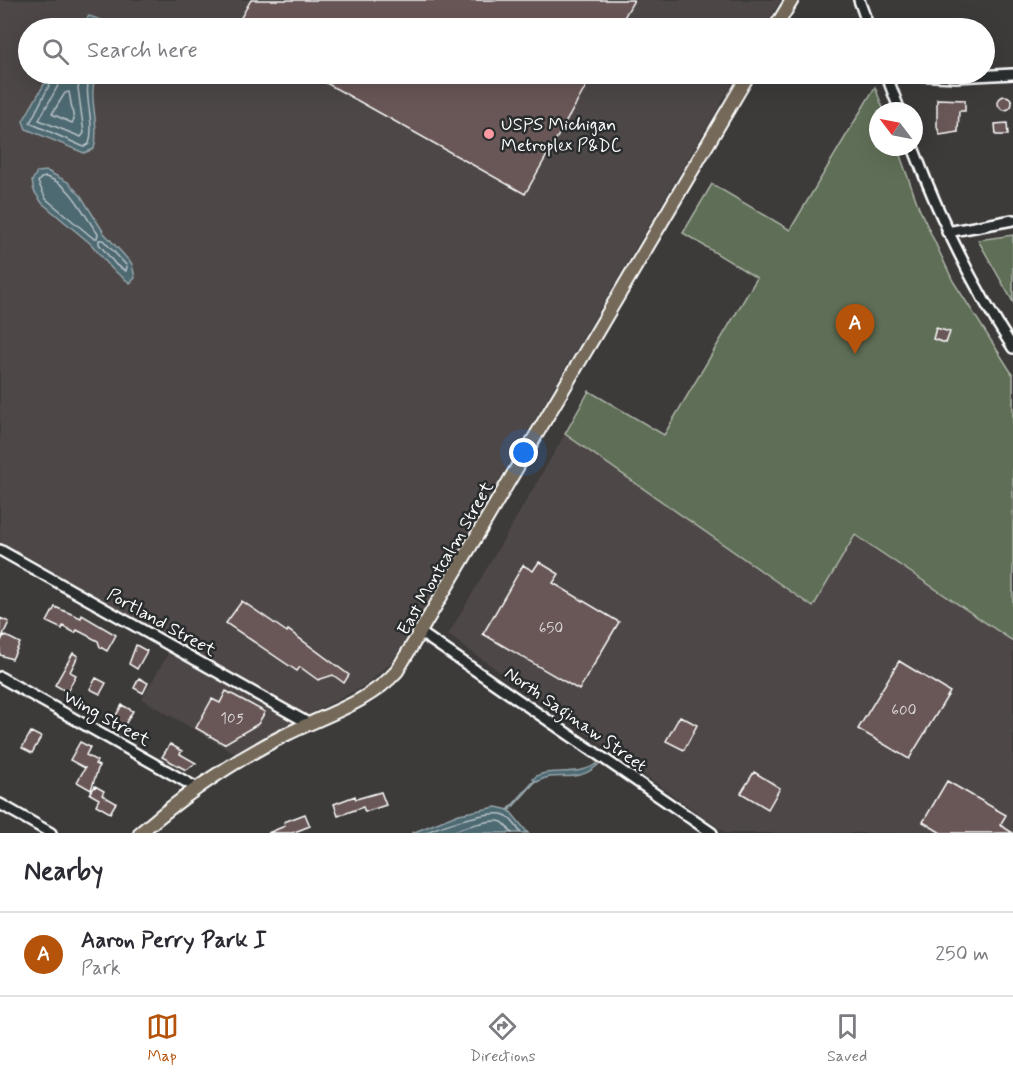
<!DOCTYPE html>
<html lang="en">
<head>
<meta charset="utf-8">
<style>
	:root { --surface:#fff; --page:#f7f7f7; --text:#2b2b33; --muted:#7c7c81; --line:#e1e1e2; --accent:#b45309 }
	body { margin:0; font-family:Mynerve,sans-serif; background:var(--page); color:var(--text) }
	.compass { position:absolute; left:869px; top:102px; width:54px; height:54px; border-radius:50%; background:var(--surface); box-shadow:0 6px 24px #0002; rotate:302deg }
	.you { position:absolute; left:524px; top:453px; width:21px; height:21px; margin:-15px; border:4px solid #fff; border-radius:50%; background:#1a73e8; box-shadow:0 0 0 9px #1a73e833 }
	.badge { display:grid; place-items:center; width:39px; height:39px; border-radius:50%; background:var(--accent); color:#fff; font-size:20px; font-weight:700 }
	.pin { position:absolute; translate:-50% -50px; filter:drop-shadow(0 2px 3px #0008) }
	.pin::after { content:''; position:absolute; top:32px; width:21px; height:18px; background:inherit; clip-path:polygon(0 0,100% 0,50% 100%) }
	.list { margin:0; padding:0; list-style:none }
	h2 { display:flex; justify-content:space-between; align-items:center; height:78px; margin:0; padding:0 24px; font-size:26px }
	h2 small { font-size:20px; font-weight:400; color:var(--muted) }
	.list li { display:grid; grid-template-columns:39px 1fr auto; gap:18px; align-items:center; box-sizing:border-box; height:84px; padding:0 24px; border-top:2px solid var(--line) }
	.list b { display:block; font-size:22px; white-space:nowrap }
	.list p { margin:0; font-size:20px; white-space:nowrap; color:var(--muted) }
	.list em { font-size:20px; font-style:normal; color:var(--muted) }
	.icon { flex:none; width:33px; height:33px; fill:none; stroke:currentColor; stroke-width:2; stroke-linecap:round; stroke-linejoin:round }
	.map { position:relative; flex:none; width:1013px; height:833px; overflow:hidden }
	.search { position:absolute; background:var(--surface); box-shadow:0 6px 24px #0002; left:18px; right:18px; top:18px; height:66px; display:flex; align-items:center; gap:15px; box-sizing:border-box; padding:0 21px; border-radius:33px; color:var(--muted); font-size:22px }
	.sheet { height:162px; background:var(--surface) }
	nav { display:flex; justify-content:space-around; align-items:center; box-sizing:border-box; height:84px; border-top:2px solid var(--line); background:var(--surface); font-size:16px; color:var(--muted) }
	nav a { display:grid; justify-items:center; gap:3px }
	nav .on { color:var(--accent) }
	.map>svg:first-child { display:block }
	.built { fill:#4e4746 }
	.green { fill:#5e6e56; stroke:#aeb6aa; stroke-width:1.5 }
	.water { fill:#4e6972; stroke:#95a5aa; stroke-width:1.5 }
	.lines { fill:none; stroke-linecap:round; stroke-linejoin:round }
	.shore { stroke:#b8c3c7; stroke-width:1.5 }
	.stream { stroke:#95a5aa; stroke-width:3 }
	.building { fill:#695756; stroke:#fff; stroke-width:1.5 }
	.minor-casing { stroke:#fff; stroke-width:14 }
	.major-casing { stroke:#fff; stroke-width:16 }
	.minor { stroke:#2a2d2e; stroke-width:9 }
	.major { stroke:#746a5a; stroke-width:12 }
	.poi-dot { fill:#ff9aa2; stroke:#2a2d2e; stroke-width:2 }
	.labels { text-anchor:middle; stroke-width:5; stroke-linejoin:round; paint-order:stroke }
	.number-label { font-size:15px; fill:#dad5d5 }
	.poi-label { font-size:18px; fill:#fff; stroke:#2a2d2e; text-anchor:start }
	.street-label { font-size:18px; fill:#fff; stroke:#2a2d2e }
</style>
</head>
<body>
<div class="map">
<svg width="1013" height="833" viewBox="0 0 1013 833">
	<rect width="100%" height="100%" fill="#3d3a3a"/>
	<filter id="ink" filterUnits="userSpaceOnUse"><feTurbulence type="fractalNoise" baseFrequency=".0167" numOctaves="2"/><feDisplacementMap in="SourceGraphic" scale="12" xChannelSelector="R" yChannelSelector="G"/><feConvolveMatrix kernelMatrix="1 2 1 2 8 2 1 2 1" color-interpolation-filters="sRGB"/></filter>
	<g filter="url(#ink)">
		<path class="built" d="M0 0H781L764 28H28V74H738L392 662 366 685 234 753 142 699 169 652 193 665 199 655 0 543Z
			M565 434 813 607 855 535 1013 641V833H726L448 635Z"/>
		<path class="green" d="M875 87 884 111H878V147H897L919 208 953 281 1013 375V641L855 535 813 607 565 434 589 391 664 435 757 278 683 233 712 184 790 230Z
			M1013 235V302L978 240Z"/>
		<path class="water" d="M89 16 107 22 114 28H78Z
			M50 74H97C86 95 101 123 94 149L84 153 26 129 23 121Z
			M47 171 68 182 81 196 104 233 132 264 135 278 130 283 112 269 91 244 42 203 34 191 32 181 37 172Z
			M596 764 598 765C574 786 557 769 537 782L533 779C544 766 576 778 596 764Z
			M496 807 509 810 528 833H412L459 814Z"/>
		<g class="lines">
			<path class="shore" d="M55 74 30 123 84 147 89 144C96 120 82 97 90 74
				M62 74 60 82 39 120 81 137 84 133 78 88 82 74
				M69 92 74 120 72 123 52 114 65 93Z
				M46 177C73 185 82 213 98 234L97 238H93L46 199 38 182 41 178Z
				M99 240H103L127 266 126 271 116 265 99 244Z
				M426 833C438 826 492 809 505 815 511 818 517 827 521 833
				M451 833C459 828 493 818 502 822 506 824 509 830 512 833"/>
			<path class="stream" d="M509 810 535 781"/>
		</g>
		<path class="building" d="M251 0H634L618 28H235Z
			M310 74H593L525 194Z
			M998 103a7 7 0 1 1 14 0a7 7 0 1 1-14 0Z
			M937 99 965 100V111H959L958 132 940 135 937 127Z
			M1007 123 1008 135H996L995 124Z
			M936 328 950 332 946 343 933 339Z
			M539 562 559 574 553 583 619 622 579 690 483 634 523 565 533 571Z
			M242 601 287 632 288 630 349 675 344 683 333 675 318 680 300 667 297 671 226 623Z
			M55 607 81 618 82 615 116 635 107 651 100 647 98 641 77 630 75 633 63 626 62 629 47 622Z
			M0 618 9 622 0 641Z
			M4 635 20 643 12 659 0 655V643Z
			M136 645 147 651 137 669 129 664Z
			M73 653 78 656 70 672 76 675 67 692 55 685Z
			M899 661 950 692 909 759 858 729Z
			M96 678 106 683 100 694 90 689Z
			M139 678 148 683 143 693 134 688Z
			M226 691 265 712 258 724 224 744 196 728 212 699 220 703Z
			M122 705 133 711 123 728 112 722Z
			M680 716 697 725 684 750 666 741Z
			M31 732 41 737 32 753 22 748Z
			M80 742 90 747 86 755 97 761 95 764 99 766 91 790 77 782 85 768 70 760Z
			M170 744 182 751 180 754 196 763 186 770 162 757Z
			M754 772 780 788 768 809 741 793Z
			M947 781 1006 815 1000 825 1013 833H941L923 822Z
			M95 786 104 791 102 795 116 803 110 813 96 805 99 799 90 794Z
			M381 792 386 805 365 812 363 807 338 816 334 804 355 796 356 799Z
			M305 814 310 826 292 833H268L285 826 284 822Z"/>
		<g class="lines">
			<g class="minor-casing">
				<path id="minor" d="M859 0 869 28
					M886 74 900 111
					M892 74 956 77 1013 74
					M913 147C940 219 971 284 1013 348
					M947 232 1013 220
					M0 550 308 723
					M421 633 712 833
					M0 677 197 788
					M0 804 51 833"/>
			</g>
			<g class="major-casing">
				<path id="major" d="M775 28 792 0
					M140 833C184 795 233 761 285 735 322 716 369 703 397 671L749 74"/>
			</g>
			<use href="#minor" class="minor"/>
			<use href="#major" class="major"/>
		</g>
	</g>
	<circle class="poi-dot" cx="489" cy="134" r="6"/>
	<g class="labels">
		<g class="number-label">
			<text x="551" y="633">650</text>
			<text x="904" y="715">600</text>
			<text x="232" y="723">105</text>
		</g>
		<g class="poi-label">
			<text x="501" y="130">USPS Michigan<tspan x="501" dy="21">Metroplex P&amp;DC</tspan></text>
		</g>
		<g class="street-label">
			<text transform="translate(445 558) rotate(-60)" y="6">East Montcalm Street</text>
			<text transform="translate(162 622) rotate(29)" y="6">Portland Street</text>
			<text transform="translate(107 718) rotate(29)" y="6">Wing Street</text>
			<text transform="translate(576 719) rotate(35)" y="6">North Saginaw Street</text>
		</g>
	</g>
</svg>
<svg class="compass" viewBox="-18 -18 36 36"><path d="M0-13l5 13h-10z" fill="#e53935"/><path d="M0 13l5-13h-10z" fill="#7c7c81"/></svg>
<div class="you"></div>
<div class="pin badge" style="left:855px;top:354px">A</div>
<div class="search"><svg class="icon" aria-label="search" viewBox="0 0 24 24"><circle cx="10" cy="10" r="6"/><path d="M15 15l6 6"/></svg>Search here</div>
</div>
<section class="sheet">
<h2>Nearby<small></small></h2>
<ul class="list">
<li><span class="badge">A</span><div><b>Aaron Perry Park I</b><p>Park</p></div><em>250 m</em></li>
</ul>
</section>
<nav>
<a class="on"><svg class="icon" aria-label="map" viewBox="0 0 24 24"><path d="M3 6l6-2 6 2 6-2v14l-6 2-6-2-6 2zM9 4v14M15 6v14"/></svg>Map</a>
<a><svg class="icon" aria-label="directions" viewBox="0 0 24 24"><path d="M12 3l9 9-9 9-9-9zM9 14v-3h6M13 9l2 2-2 2"/></svg>Directions</a>
<a><svg class="icon" aria-label="saved" viewBox="0 0 24 24"><path d="M7 4h10v16l-5-4-5 4z"/></svg>Saved</a>
</nav>
</body>
</html>
